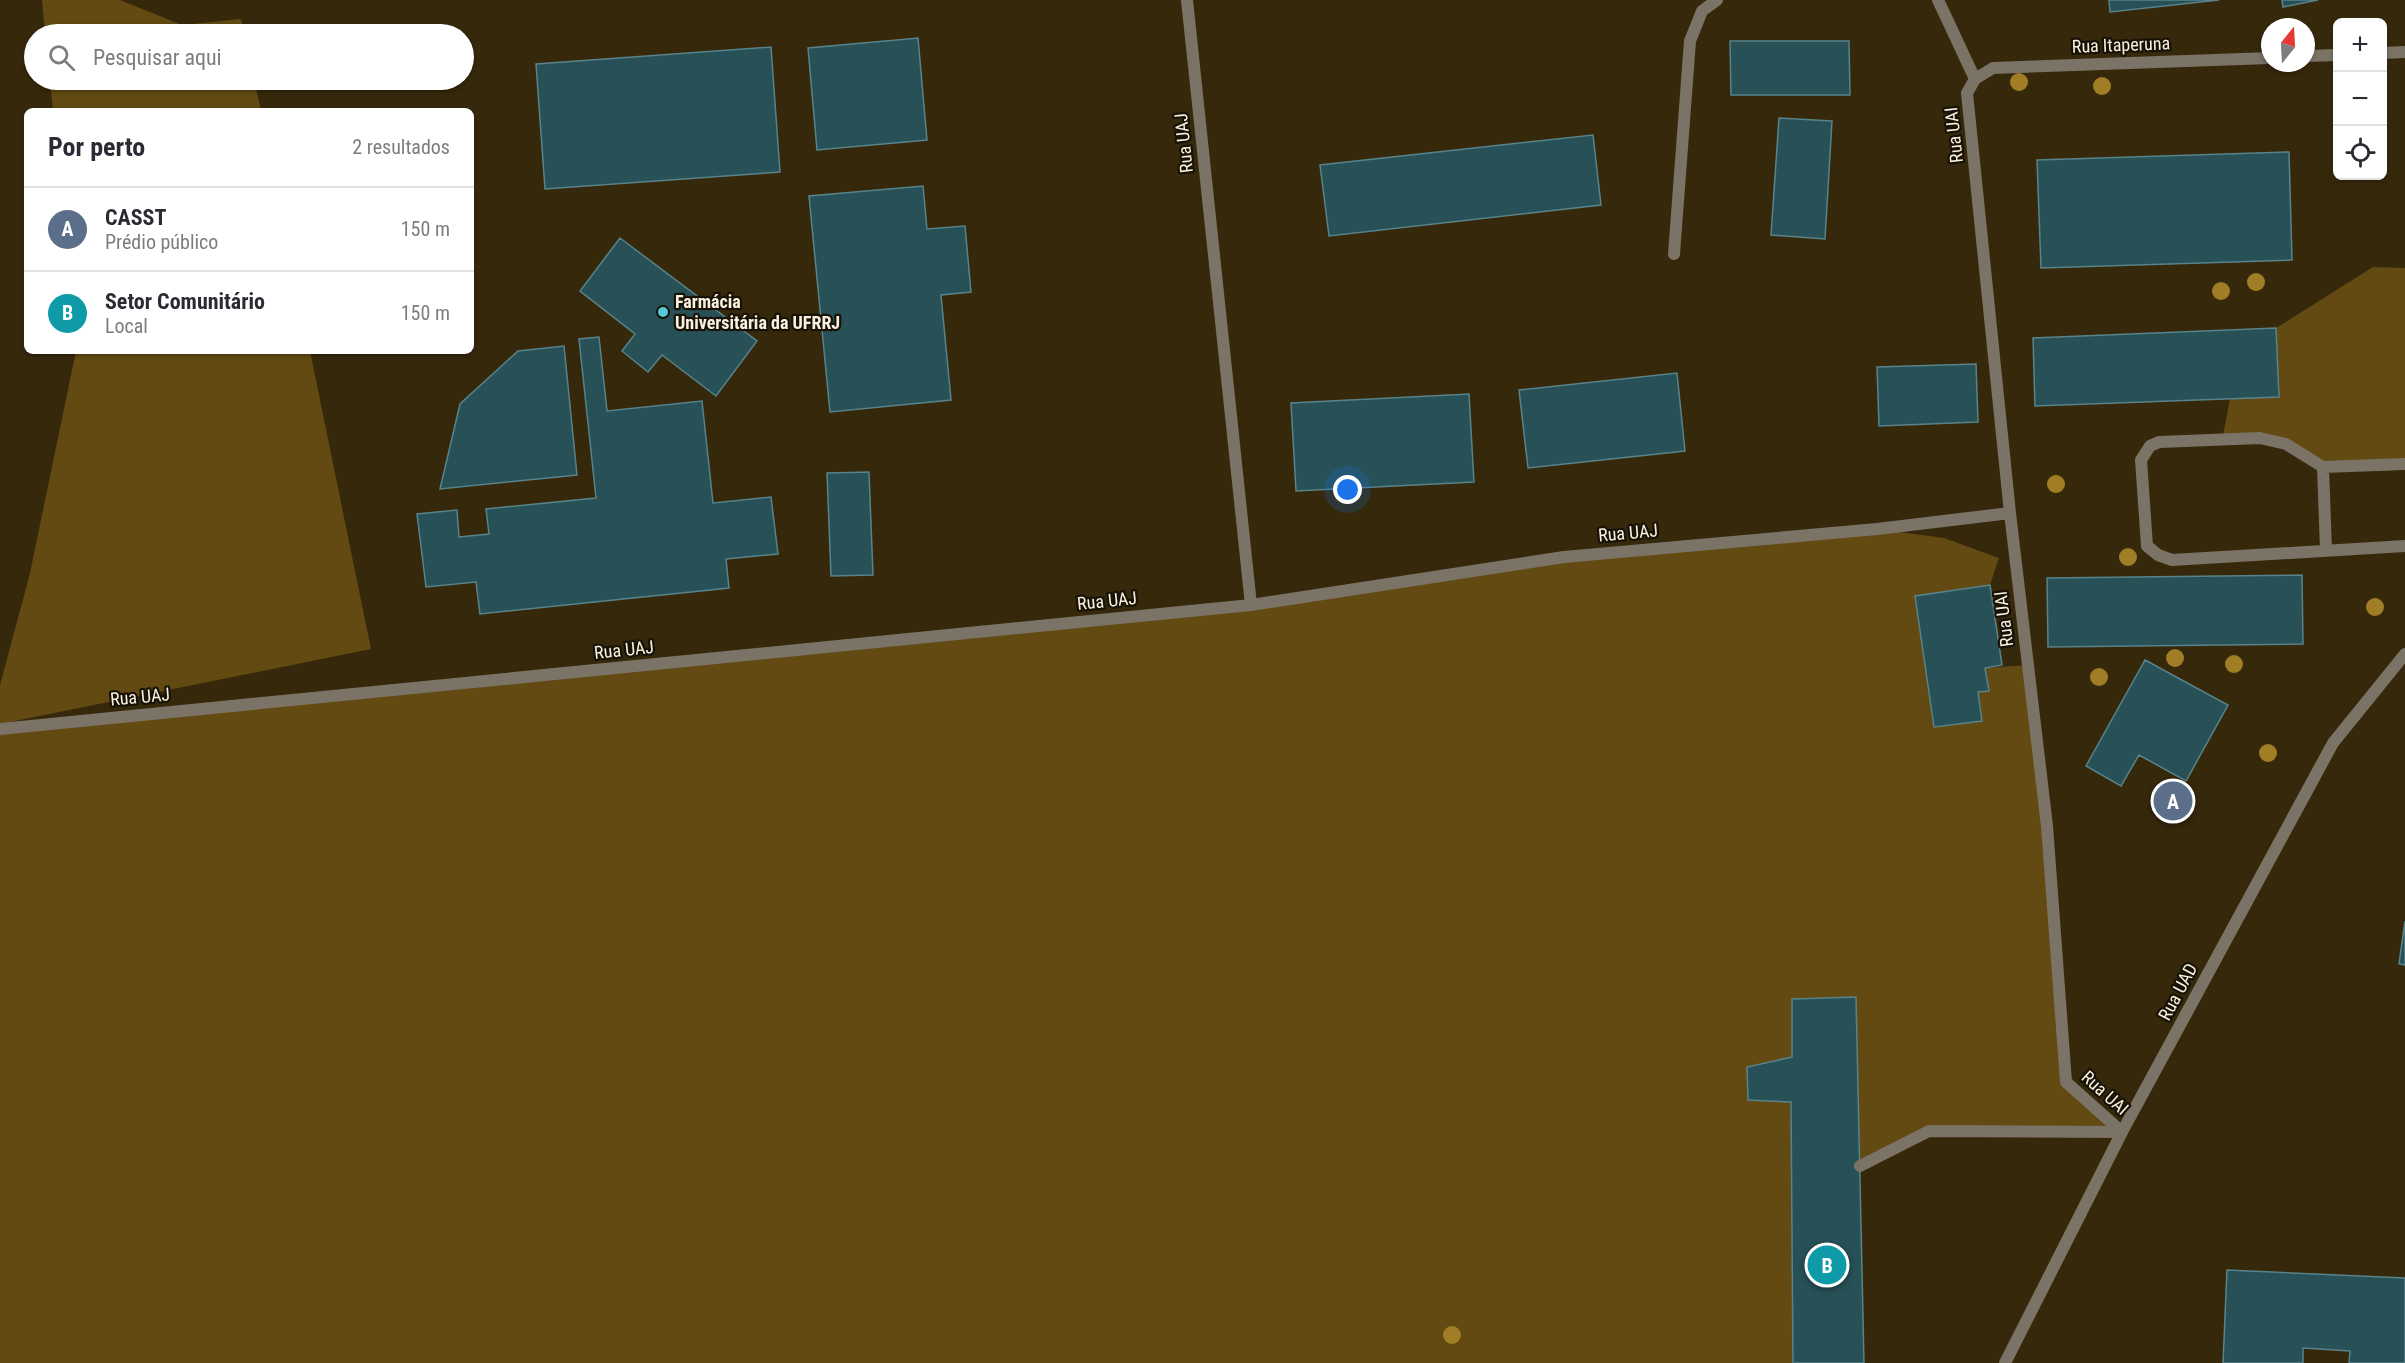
<!DOCTYPE html>
<html lang="pt">
<head>
<meta charset="utf-8">
<style>
	:root { --surface:#fff; --page:#f2f2f3; --text:#2b2b33; --muted:#7c7c81; --line:#e1e1e2; --accent:#3d737f }
	body { margin:0; font-family:"Roboto Condensed",sans-serif; background:var(--page); color:var(--text) }
	.controls { position:absolute; right:18px; top:18px; display:grid; overflow:hidden; border-radius:9px; box-shadow:0 2px 4px #0004 }
	.controls button { width:54px; height:54px; display:grid; place-items:center; padding:0; border:0; border-bottom:2px solid var(--line); background:var(--surface); color:var(--text); font:30px sans-serif }
	.compass { position:absolute; left:2261px; top:18px; width:54px; height:54px; border-radius:50%; background:var(--surface); box-shadow:0 2px 4px #0004; rotate:18deg }
	.you { position:absolute; left:1348px; top:490px; width:21px; height:21px; margin:-15px; border:4px solid #fff; border-radius:50%; background:#1a73e8; box-shadow:0 0 0 9px #1a73e833 }
	.badge { display:grid; place-items:center; width:39px; height:39px; border-radius:50%; background:var(--accent); color:#fff; font-size:20px; font-weight:700 }
	.pin { position:absolute; translate:-50% -50%; border:3px solid #fff; box-shadow:0 2px 6px #0006 }
	.list { margin:0; padding:0; list-style:none }
	h2 { display:flex; justify-content:space-between; align-items:center; height:78px; margin:0; padding:0 24px; font-size:26px }
	h2 small { font-size:20px; font-weight:400; color:var(--muted) }
	.list li { display:grid; grid-template-columns:39px 1fr auto; gap:18px; align-items:center; box-sizing:border-box; height:84px; padding:0 24px; border-top:2px solid var(--line) }
	.list b { display:block; font-size:22px; white-space:nowrap }
	.list p { margin:0; font-size:20px; white-space:nowrap; color:var(--muted) }
	.list em { font-size:20px; font-style:normal; color:var(--muted) }
	.icon { flex:none; width:33px; height:33px; fill:none; stroke:currentColor; stroke-width:2; stroke-linecap:round; stroke-linejoin:round }
	.map { position:relative; flex:none; width:2405px; height:1363px; overflow:hidden }
	.search { position:absolute; background:var(--surface); box-shadow:0 2px 4px #0004; left:24px; top:24px; width:450px; height:66px; display:flex; align-items:center; gap:15px; box-sizing:border-box; padding:0 21px; border-radius:33px; color:var(--muted); font-size:22px }
	.panel { position:absolute; background:var(--surface); box-shadow:0 2px 4px #0004; left:24px; top:108px; width:450px; height:246px; border-radius:9px }
	.map>svg:first-child { display:block }
	.green { fill:#624a12 }
	.building { fill:#275157; stroke:#59838a; stroke-width:1.5 }
	.lines { fill:none; stroke-linecap:round; stroke-linejoin:round }
	.service { stroke:#7a7366; stroke-width:12 }
	.minor { stroke:#7a7366; stroke-width:12 }
	.tree { fill:#a17d26 }
	.poi-dot { fill:#53cadc; stroke:#181206; stroke-width:2 }
	.labels { text-anchor:middle; stroke-width:4.5; stroke-linejoin:round; paint-order:stroke }
	.street-label { font-size:18px; fill:#f9f1e0; stroke:#181206 }
	.poi-label { font-size:18px; font-weight:bold; fill:#f9f1e0; stroke:#181206; text-anchor:start }
</style>
</head>
<body>
<div class="map">
<svg width="2405" height="1363" viewBox="0 0 2405 1363">
	<rect width="100%" height="100%" fill="#35280b"/>
	<path class="green" d="M42 0H120L182 25 241 19 245 34H45Z
		M50 80H254L261 111H53Z
		M2373 267 2405 268V464L2323 467 2286 444 2222 440 2230 399 2279 397 2276 328Z
		M76 351H310L371 649 0 724V685L30 573Z
		M1877 529 1944 538 1999 558 1990 585 1915 596 1934 727 1982 720 1978 692 1989 691 1985 668 2028 665 2066 1082 2122 1132 1929 1131 1860 1166 1856 998 1792 999V1057L1747 1068 1748 1100 1791 1102 1793 1363H0V729L1251 605 1564 557Z"/>
	<path class="building" d="M2109 0H2219L2110 12Z
		M2282 0H2318L2283 7Z
		M918 38 927 140 817 150 808 48Z
		M1730 41H1849L1850 95H1731Z
		M771 47 780 172 545 189 536 64Z
		M1779 118 1832 121 1825 239 1771 235Z
		M1593 135 1601 205 1329 236 1320 165Z
		M2289 152 2292 260 2041 268 2037 160Z
		M923 186 927 229 965 226 971 292 941 295 951 400 830 412 809 196Z
		M620 238 757 341 716 396 662 355 648 372 622 351 635 334 580 291Z
		M2276 328 2279 397 2035 406 2033 338Z
		M599 337 607 411 702 401 713 503 771 497 778 554 726 559 729 588 480 614 476 582 426 587 417 514 457 510 459 537 489 534 486 509 596 498 579 339Z
		M564 346 577 475 440 489 460 404 518 351Z
		M1976 364 1978 422 1879 426 1877 367Z
		M1677 373 1685 451 1528 468 1519 390Z
		M1469 394 1474 482 1296 491 1291 403Z
		M869 472 873 575 831 576 827 473Z
		M2302 575 2303 644 2048 647 2047 578Z
		M1990 585 2002 665 1985 668 1989 691 1978 692 1982 721 1934 727 1915 596Z
		M2145 660 2228 705 2186 781 2139 755 2121 786 2086 766Z
		M2405 921V965L2399 964Z
		M1856 997 1864 1363H1793L1791 1102 1748 1100 1747 1067 1792 1057V999Z
		M2227 1270 2405 1278V1363H2349L2350 1351 2303 1348V1363H2223Z"/>
	<g class="lines">
		<path class="service" d="M1187 0 1251 605
			M1938 0 1975 79
			M2382 53 2405 52
			M2306 56 2338 55
			M1975 79 1967 93 2010 513 2047 826 2066 1082 2122 1132
			M1975 79 1993 68 2270 58
			M1674 254 1690 41 1702 11 1717 0
			M2405 464 2323 467 2286 444 2260 438 2159 442 2150 446 2141 460 2147 546 2158 555 2172 560 2405 546
			M2323 467 2326 550
			M0 729 1251 605 1564 557 1877 529 2010 513
			M2005 1363 2122 1132 2333 743 2405 654"/>
		<path class="minor" d="M1860 1166 1929 1131 2122 1132"/>
	</g>
	<g class="tree">
		<circle cx="2019" cy="82" r="9"/>
		<circle cx="2102" cy="86" r="9"/>
		<circle cx="2256" cy="282" r="9"/>
		<circle cx="2221" cy="291" r="9"/>
		<circle cx="2056" cy="484" r="9"/>
		<circle cx="2128" cy="557" r="9"/>
		<circle cx="2375" cy="607" r="9"/>
		<circle cx="2175" cy="658" r="9"/>
		<circle cx="2234" cy="664" r="9"/>
		<circle cx="2099" cy="677" r="9"/>
		<circle cx="2268" cy="753" r="9"/>
		<circle cx="1452" cy="1335" r="9"/>
	</g>
	<circle class="poi-dot" cx="663" cy="312" r="6"/>
	<g class="labels">
		<g class="street-label">
			<text transform="translate(2121 45) rotate(-2)" y="6">Rua Itaperuna</text>
			<text transform="translate(1954 135) rotate(-96)" y="6">Rua UAI</text>
			<text transform="translate(1184 143) rotate(-96)" y="6">Rua UAJ</text>
			<text transform="translate(1628 533) rotate(-5)" y="6">Rua UAJ</text>
			<text transform="translate(1107 601) rotate(-6)" y="6">Rua UAJ</text>
			<text transform="translate(2004 619) rotate(-97)" y="6">Rua UAI</text>
			<text transform="translate(624 650) rotate(-6)" y="6">Rua UAJ</text>
			<text transform="translate(140 697) rotate(-5)" y="6">Rua UAJ</text>
			<text transform="translate(2178 992) rotate(-62)" y="6">Rua UAD</text>
			<text transform="translate(2105 1093) rotate(42)" y="6">Rua UAI</text>
		</g>
		<g class="poi-label">
			<text x="675" y="308">Farmácia<tspan x="675" dy="21">Universitária da UFRRJ</tspan></text>
		</g>
	</g>
</svg>
<div class="controls">
<button>+</button>
<button>−</button>
<button><svg class="icon" aria-label="locate" viewBox="0 0 24 24"><circle cx="12" cy="12" r="6"/><path d="M12 2v4M12 18v4M2 12h4M18 12h4"/></svg></button>
</div>
<svg class="compass" viewBox="-18 -18 36 36"><path d="M0-13l5 13h-10z" fill="#e53935"/><path d="M0 13l5-13h-10z" fill="#7c7c81"/></svg>
<div class="you"></div>
<div class="pin badge" style="left:2173px;top:801px;background:#5c6f8a">A</div>
<div class="pin badge" style="left:1827px;top:1265px;background:#0f9aa8">B</div>
<div class="search"><svg class="icon" aria-label="search" viewBox="0 0 24 24"><circle cx="10" cy="10" r="6"/><path d="M15 15l6 6"/></svg>Pesquisar aqui</div>
<section class="panel">
<h2>Por perto<small>2 resultados</small></h2>
<ul class="list">
<li><span class="badge" style="background:#5c6f8a">A</span><div><b>CASST</b><p>Prédio público</p></div><em>150 m</em></li>
<li><span class="badge" style="background:#0f9aa8">B</span><div><b>Setor Comunitário</b><p>Local</p></div><em>150 m</em></li>
</ul>
</section>
</div>
</body>
</html>
